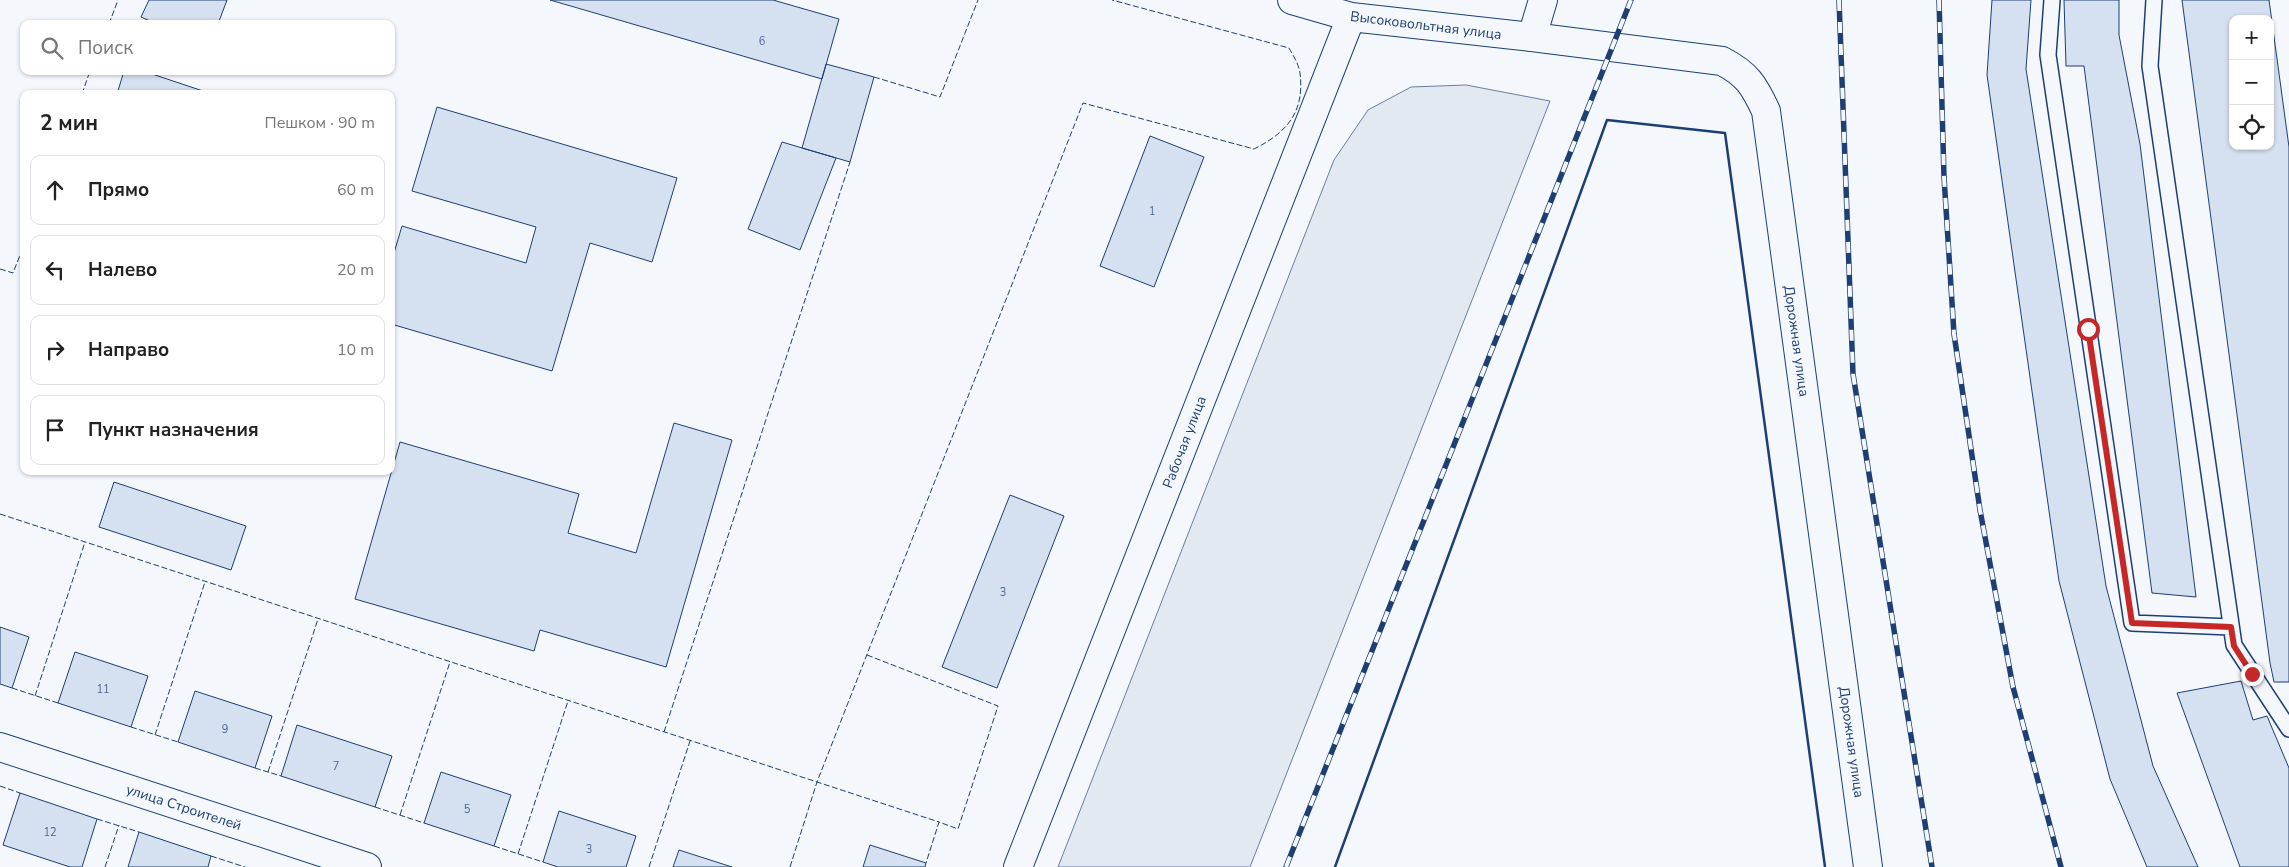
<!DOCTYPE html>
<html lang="ru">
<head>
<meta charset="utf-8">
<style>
	:root { --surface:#fff; --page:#f6f6f6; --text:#222; --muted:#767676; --line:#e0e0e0 }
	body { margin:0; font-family:"Nunito Sans",sans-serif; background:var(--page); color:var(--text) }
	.controls { position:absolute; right:15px; top:15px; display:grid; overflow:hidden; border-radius:10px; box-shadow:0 1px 4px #0004 }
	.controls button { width:45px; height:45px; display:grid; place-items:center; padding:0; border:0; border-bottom:1px solid var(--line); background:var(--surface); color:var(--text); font:25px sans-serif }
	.stop { position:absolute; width:15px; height:15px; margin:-11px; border:4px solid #c62828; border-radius:50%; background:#fff }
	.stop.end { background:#c62828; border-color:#fff; box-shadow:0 1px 5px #0008 }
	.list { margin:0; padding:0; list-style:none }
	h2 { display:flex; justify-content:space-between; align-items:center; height:65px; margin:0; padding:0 20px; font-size:21px }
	h2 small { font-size:16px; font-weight:400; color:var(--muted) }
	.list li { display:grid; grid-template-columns:32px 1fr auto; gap:15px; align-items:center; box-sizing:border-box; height:70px; margin:0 10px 10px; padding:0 10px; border:1px solid var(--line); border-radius:10px }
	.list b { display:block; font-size:19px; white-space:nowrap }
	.list em { font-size:16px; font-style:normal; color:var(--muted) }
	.icon { flex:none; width:28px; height:28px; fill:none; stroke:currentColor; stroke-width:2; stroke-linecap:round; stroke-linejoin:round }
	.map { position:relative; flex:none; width:2289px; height:867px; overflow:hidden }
	.search { position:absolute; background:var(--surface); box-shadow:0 1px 4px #0004; left:20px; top:20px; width:375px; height:55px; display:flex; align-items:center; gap:12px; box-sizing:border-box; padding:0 18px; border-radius:10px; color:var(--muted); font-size:19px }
	.panel { position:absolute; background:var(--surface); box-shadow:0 1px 4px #0004; left:20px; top:90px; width:375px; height:385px; border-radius:10px }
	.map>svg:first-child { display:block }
	.green { fill:#e3e9f0; stroke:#687fa3 }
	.building { fill:#d5e0f0; stroke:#1d3f73; fill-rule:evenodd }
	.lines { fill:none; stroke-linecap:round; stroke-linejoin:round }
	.lane-casing { stroke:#1d3f73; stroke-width:18 }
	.street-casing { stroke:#1d3f73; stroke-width:30 }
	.secondary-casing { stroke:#1d3f73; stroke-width:30 }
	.lane { stroke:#f4f7fb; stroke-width:15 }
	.street { stroke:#f4f7fb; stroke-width:28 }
	.secondary { stroke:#f4f7fb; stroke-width:28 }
	.rail-casing { stroke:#1d3f73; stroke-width:5.5 }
	.rail { stroke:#f4f7fb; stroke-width:4; stroke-dasharray:11; stroke-linecap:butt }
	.fence { stroke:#1d3f73; stroke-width:1; stroke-dasharray:6 2.5; stroke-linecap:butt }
	.wall { stroke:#1d3f73; stroke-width:2.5 }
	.route { stroke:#c62828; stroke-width:6 }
	.labels { text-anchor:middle; stroke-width:4; stroke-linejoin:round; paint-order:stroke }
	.number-label { font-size:11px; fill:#4b6792 }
	.street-label { font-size:14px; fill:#1d3f73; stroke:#f4f7fb }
</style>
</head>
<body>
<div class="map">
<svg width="2289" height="867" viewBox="0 0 2289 867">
	<rect width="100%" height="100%" fill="#f4f7fb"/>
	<path class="green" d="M1466 85 1550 101 1250 867H1058L1334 160 1368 110 1411 87Z"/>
	<path class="building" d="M149 0H227L218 24H157L141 17Z
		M550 0H773L839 19 822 79Z
		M1992 0H2031L2026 69 2106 586 2153 766 2198 867H2147L2110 779 2059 581 1987 75Z
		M2064 0H2119V35L2140 144 2196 597 2152 593 2084 66H2066Z
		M2182 0H2269L2289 147V682H2274L2270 663ZM2233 19H2270V146H2233Z
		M826 64 874 77 850 162 802 148Z
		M124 71H143L212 94H117Z
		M437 107 677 178 652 262 590 243 552 371 391 324V263L402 226 526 263 536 227 412 191Z
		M1150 136 1204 157 1154 287 1100 266Z
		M782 142 836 158 800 250 748 229Z
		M674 423 732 440 666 667 540 630 534 651 355 599 400 442 579 494 568 533 636 553Z
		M114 482 246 526 231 570 99 527Z
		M1010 495 1064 516 997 688 942 667Z
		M0 627 29 637 12 688 0 684Z
		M75 652 148 676 131 727 58 703Z
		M2241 681 2253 720 2267 716 2289 768V867H2240L2177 693Z
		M195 691 272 716 255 768 178 742Z
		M297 725 392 756 375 807 281 776Z
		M441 772 511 795 494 846 424 823Z
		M20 793 97 819 82 867H70L3 845Z
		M559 811 636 836 626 867H558L543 862Z
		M139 832 211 856 208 867H128Z
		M870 845 926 863 925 867H863Z
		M679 850 732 867H673Z"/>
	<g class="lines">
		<g class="lane-casing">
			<path id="lane" d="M2052 0 2048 55 2132 623 2231 627
				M2154 0 2150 66 2234 645 2289 729"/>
		</g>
		<g class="street-casing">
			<path id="street" d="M1292 0 1351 17 1532 37
				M0 747 367 867
				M1018 867 1351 17"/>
		</g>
		<g class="secondary-casing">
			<path id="secondary" d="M1543 0 1532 37 1722 61C1747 74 1754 85 1766 111L1868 867"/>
		</g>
		<use href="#lane" class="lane"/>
		<use href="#street" class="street"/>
		<use href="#secondary" class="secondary"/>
		<g class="rail-casing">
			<path id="rail" d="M1839 0 1853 374 1932 867
				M1939 0 1944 177 1954 334 1980 510 2013 687 2061 867
				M1286 867 1631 0"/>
		</g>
		<use href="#rail" class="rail"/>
		<path class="fence" d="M109 24 118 0
			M874 77 940 97 978 0
			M82 94 90 71
			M0 269 13 273 24 245
			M0 514 939 822
			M867 655 998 706 958 829 939 822 926 863
			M12 688 58 703
			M35 696 85 542
			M131 727 178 742
			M664 732 850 162
			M155 735 205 582
			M255 768 281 776
			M268 772 318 619
			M0 786 20 793
			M375 807 424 823
			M400 815 450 662
			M97 819 139 832
			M494 846 543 862
			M518 854 568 701
			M211 856 245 867
			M105 867 119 825
			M649 867 690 741
			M790 867 817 782 1083 103 1254 149C1286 133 1305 113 1300 73 1299 65 1293 55 1289 48L1112 0"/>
		<path class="wall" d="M1335 867 1607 120 1725 133 1825 867"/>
	</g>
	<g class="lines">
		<path class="route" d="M2088 329 2132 623 2231 627 2234 646 2252 674"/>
	</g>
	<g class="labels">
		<g class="number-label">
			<text x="762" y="45">6</text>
			<text x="1152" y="215">1</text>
			<text x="1003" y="596">3</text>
			<text x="103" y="693">11</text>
			<text x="225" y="733">9</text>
			<text x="336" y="770">7</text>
			<text x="467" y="813">5</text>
			<text x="50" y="836">12</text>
			<text x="589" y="853">3</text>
		</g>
		<g class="street-label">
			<text transform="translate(1426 25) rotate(7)" y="5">Высоковольтная улица</text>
			<text transform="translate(1797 341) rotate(82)" y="5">Дорожная улица</text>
			<text transform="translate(1184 442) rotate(-69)" y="5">Рабочая улица</text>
			<text transform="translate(1852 742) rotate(82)" y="5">Дорожная улица</text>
			<text transform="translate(184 807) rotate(18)" y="5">улица Строителей</text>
		</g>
	</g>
</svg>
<div class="controls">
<button>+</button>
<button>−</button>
<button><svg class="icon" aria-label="locate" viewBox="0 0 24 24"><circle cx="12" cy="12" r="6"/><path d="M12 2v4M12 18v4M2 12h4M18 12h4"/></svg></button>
</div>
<div class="stop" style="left:2088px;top:329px"></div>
<div class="stop end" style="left:2252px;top:674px"></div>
<div class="search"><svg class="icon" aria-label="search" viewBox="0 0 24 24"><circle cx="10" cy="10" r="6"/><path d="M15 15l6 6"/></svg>Поиск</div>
<section class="panel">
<h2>2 мин<small>Пешком · 90 m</small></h2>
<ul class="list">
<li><svg class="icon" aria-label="ahead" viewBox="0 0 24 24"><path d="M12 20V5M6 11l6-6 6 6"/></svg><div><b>Прямо</b></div><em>60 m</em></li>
<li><svg class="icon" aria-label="left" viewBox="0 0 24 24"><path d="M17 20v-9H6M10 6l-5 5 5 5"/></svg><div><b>Налево</b></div><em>20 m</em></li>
<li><svg class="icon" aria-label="right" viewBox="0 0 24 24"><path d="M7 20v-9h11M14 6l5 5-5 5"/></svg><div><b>Направо</b></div><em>10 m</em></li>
<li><svg class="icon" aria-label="arrive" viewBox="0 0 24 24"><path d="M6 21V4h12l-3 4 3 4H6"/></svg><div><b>Пункт назначения</b></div></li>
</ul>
</section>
</div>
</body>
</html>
